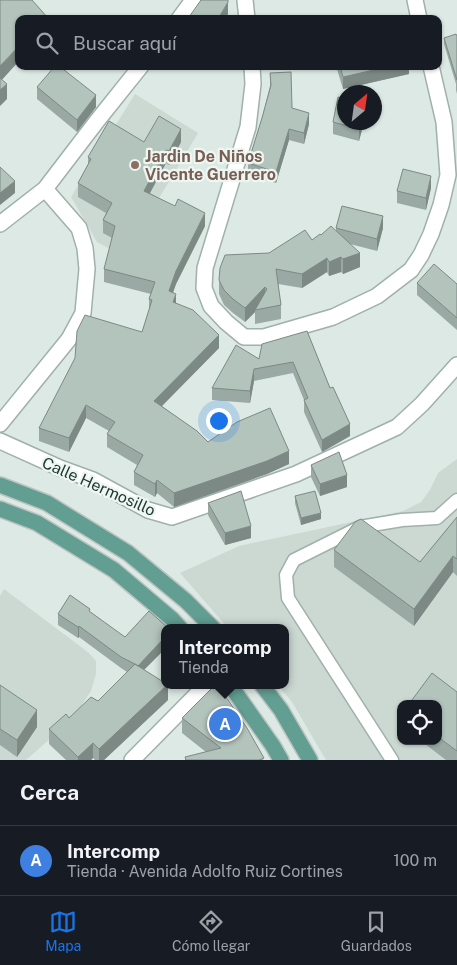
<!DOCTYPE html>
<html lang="es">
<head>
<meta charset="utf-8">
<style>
	:root { --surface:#171b24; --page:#242831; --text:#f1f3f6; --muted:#9ea1a6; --line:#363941; --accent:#1a73e8 }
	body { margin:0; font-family:"Public Sans",sans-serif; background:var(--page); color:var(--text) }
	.controls { position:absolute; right:15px; bottom:15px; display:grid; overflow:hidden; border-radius:10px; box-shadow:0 1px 4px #0004 }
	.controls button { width:45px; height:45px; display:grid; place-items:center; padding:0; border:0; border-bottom:1px solid var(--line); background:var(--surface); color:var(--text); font:25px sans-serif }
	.compass { position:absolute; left:337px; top:85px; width:45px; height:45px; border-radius:50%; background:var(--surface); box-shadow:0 1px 4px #0004; rotate:29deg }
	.you { position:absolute; left:218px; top:420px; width:18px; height:18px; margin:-12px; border:4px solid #fff; border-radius:50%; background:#1a73e8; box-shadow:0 0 0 8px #1a73e833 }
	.badge { display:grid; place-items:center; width:32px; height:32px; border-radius:50%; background:var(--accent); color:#fff; font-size:16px; font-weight:700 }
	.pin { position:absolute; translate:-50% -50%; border:2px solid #fff; box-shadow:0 1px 5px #0006 }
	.popup { position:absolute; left:161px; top:624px; width:128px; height:65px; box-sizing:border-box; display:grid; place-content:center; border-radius:10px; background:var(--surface); filter:drop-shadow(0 1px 4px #0005); font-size:16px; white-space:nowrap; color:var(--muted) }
	.popup b { font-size:19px; color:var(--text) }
	.popup::after { content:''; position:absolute; left:50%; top:100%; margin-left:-10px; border:10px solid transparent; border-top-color:var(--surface) }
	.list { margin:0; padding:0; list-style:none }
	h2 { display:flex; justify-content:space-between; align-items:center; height:65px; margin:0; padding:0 20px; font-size:21px }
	h2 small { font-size:16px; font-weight:400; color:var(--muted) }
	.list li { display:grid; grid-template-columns:32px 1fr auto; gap:15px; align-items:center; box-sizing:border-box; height:70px; padding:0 20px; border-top:1px solid var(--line) }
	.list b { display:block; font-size:19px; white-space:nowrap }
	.list p { margin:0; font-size:16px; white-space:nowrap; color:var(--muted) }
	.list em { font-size:16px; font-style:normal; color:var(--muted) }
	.icon { flex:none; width:28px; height:28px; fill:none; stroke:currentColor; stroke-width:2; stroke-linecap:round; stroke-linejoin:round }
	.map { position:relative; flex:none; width:457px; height:760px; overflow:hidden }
	.search { position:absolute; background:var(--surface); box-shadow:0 1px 4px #0004; left:15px; right:15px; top:15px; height:55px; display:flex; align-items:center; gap:12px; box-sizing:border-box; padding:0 18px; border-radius:10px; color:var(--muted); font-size:19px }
	.sheet { height:135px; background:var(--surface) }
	nav { display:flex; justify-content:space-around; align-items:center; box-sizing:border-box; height:70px; border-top:1px solid var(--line); background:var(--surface); font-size:14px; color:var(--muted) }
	nav a { display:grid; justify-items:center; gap:2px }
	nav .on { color:var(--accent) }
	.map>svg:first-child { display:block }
	.built { fill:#ccd9d3; fill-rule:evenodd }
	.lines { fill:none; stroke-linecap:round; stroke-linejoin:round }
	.lane-casing { stroke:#a0b0ab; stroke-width:15 }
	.street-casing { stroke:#a0b0ab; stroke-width:18 }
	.primary-casing { stroke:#bcc3c2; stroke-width:18 }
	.lane { stroke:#fff; stroke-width:12 }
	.street { stroke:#fff; stroke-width:15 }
	.primary { stroke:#629e91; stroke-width:15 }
	.wall { fill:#9aa9a3 }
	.shaded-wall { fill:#7d8984 }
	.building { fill:#b3c4bd; stroke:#7d8984 }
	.education-dot { fill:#8d6e63; stroke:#eef6f2; stroke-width:2 }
	.labels { text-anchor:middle; stroke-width:4.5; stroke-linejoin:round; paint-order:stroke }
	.education-label { font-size:16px; font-weight:bold; fill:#785e54; stroke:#eef6f2; text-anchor:start }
	.street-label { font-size:16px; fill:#1f3832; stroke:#eef6f2 }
</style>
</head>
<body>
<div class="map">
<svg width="457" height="760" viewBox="0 0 457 760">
	<rect width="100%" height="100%" fill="#dde9e4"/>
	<path class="built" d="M135 94 198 133 124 257 97 242 71 197Z
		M457 459V760H326L292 702 278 685H285V628H228L180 573 239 546 403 511 421 502 430 490 438 473ZM401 704H438V741H401Z
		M4 589 89 653 96 661V674L91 691 81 706 61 729 26 760H0V596Z"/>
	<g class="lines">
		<g class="lane-casing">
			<path id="lane" d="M392 760 288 598 286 575 294 560 360 527 402 520 437 518 457 500"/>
		</g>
		<g class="street-casing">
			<path id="street" d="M245 0 247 19
				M415 0 419 19
				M179 19 193 0
				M252 66 253 84 248 127 205 268 204 288 211 306 226 322 244 337H264L333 317 377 296 411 270 421 255 431 234 441 205 448 175 444 122 431 66
				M0 224 45 189 97 121 141 66
				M0 424 69 339 83 313 87 269 85 248 79 228 45 189
				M0 441 60 468 93 480 148 510 172 517 296 474 397 427 422 404 457 365
				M132 760 206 685"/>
		</g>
		<g class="primary-casing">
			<path id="primary" d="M0 485 47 503 128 553 186 601 213 628
				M0 509 37 523 114 570 172 619 180 628
				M230 685 273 746 281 760
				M262 685 281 710 310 760"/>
		</g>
		<use href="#lane" class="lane"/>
		<use href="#street" class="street"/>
		<use href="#primary" class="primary"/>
	</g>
	<path class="wall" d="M457 36V94L456 90V84L444 44V38Z
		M336 66H409V74L343 89Z
		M270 73 292 108 309 124 304 144 289 140 276 183 248 174V163L262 118 270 86Z
		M37 87 96 107 77 132 37 99Z
		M333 122H364L359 141 333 134Z
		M144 142H181L169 165 166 163 150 193 205 226 176 284 173 292 176 303 219 348 162 406 208 442 289 464 267 474 174 507 157 493 155 497 134 485V472L137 465 107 447V434L109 431 86 418 69 452 39 441V428L142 332 149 310V299L151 294 104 282V269L112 238 103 233V220L106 213 78 197V183L88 165V157Z
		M431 188 426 210 397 203V191Z
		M336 228H383L377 251 350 244 360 267 343 274 341 272 329 276 327 272 302 288 278 284 281 305V319L255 324V312L245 322 233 313 224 305 219 294V280L269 253 312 240 321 235 336 231Z
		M417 283 457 284V330L417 295Z
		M307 331 330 388 350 436 322 452 304 412V400L293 373 254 381 250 403 212 400V388Z
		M311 465 347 487 320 496 311 477Z
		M295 496 321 519 301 525 295 503Z
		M208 503 251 538 225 545 208 515Z
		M457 517V576L453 572 414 626 334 567V550L420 562Z
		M90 612 144 670 168 685V700L104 760H95L93 758 91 760H66L49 744V729L98 701 127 672 121 668 79 637 78 638 58 625V614Z
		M0 685 37 727 17 757 0 745Z
		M457 692V760H446L421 741H438V704Z
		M182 718 264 760H185V757L206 752 182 733Z"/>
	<path class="shaded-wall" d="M228 2V14L225 19H218Z
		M19 46V61L0 82V66Z
		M391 66H409V74L343 89V77Z
		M7 84V99L0 106V90Z
		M96 95V107L77 132V120Z
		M309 113V124L304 144V133Z
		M361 122H364L359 141V129Z
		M181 129V142L169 165V151Z
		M289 129V140L276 183V172Z
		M166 150V163L144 204V191Z
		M431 176V188L426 210V198Z
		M15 181V193L0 205V193Z
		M205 213V226L176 284 169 304V291L176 271Z
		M383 216V228L377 251V239Z
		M360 253V267L343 274V259Z
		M341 257V272L329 276V262Z
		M327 258V272L302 288V274Z
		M265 287V302L255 310V312L245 322V308Z
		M176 294V307L173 302Z
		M219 335V348L154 414V401Z
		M254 369V381L250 403V391Z
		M86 405V418L69 452V438Z
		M350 424V436L322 452V440Z
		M289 451V464L267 474 174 507V493Z
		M347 475V487L320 496V484Z
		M157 480V493L155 497V484Z
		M321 513V519L301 525V518Z
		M251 526V538L225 545V533Z
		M453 556V572L414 626V609Z
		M79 626V637L78 638V627Z
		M165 637V649L137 677V666Z
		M167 685H168V700L104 760H99V749Z
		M37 710V727L17 757V740Z
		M93 743V758L91 760H78V757Z"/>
	<path class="building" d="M0 0H32L48 18 47 19H19V46L0 66Z
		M201 0H228V2L218 19H191L189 17Z
		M456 34 457 36V80L444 38Z
		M55 66H59L96 95 77 120 37 87Z
		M340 66H391L343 77Z
		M291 72 292 108 309 113 304 133 289 129 276 172 248 163 262 118 271 85 270 73Z
		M0 78 7 84 0 90Z
		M338 97 344 99V122H361L359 129 333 122Z
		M159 116 181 129 169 151 166 150 144 191 175 206 178 199 205 213 176 271 169 291 176 294 173 302 193 310 219 335 154 401 197 431 208 442 237 422 270 408 289 451 267 461 174 493 157 480 155 484 134 472 143 455 107 434 115 422 86 405 69 438 39 428 75 358 77 331 85 315 142 332 152 300 149 299 155 282 104 269 115 226 103 220 112 203 78 183 91 159 88 157 109 121 144 142Z
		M0 167 15 181 0 193Z
		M403 169 431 176 426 198 397 191Z
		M342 206 383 216 377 239 336 228Z
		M331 226 360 253 343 259 341 257 329 262 327 258 302 274 276 269 281 305 255 310 267 289 265 287 245 308 233 299 224 290 219 280 220 268 225 255 269 253 305 230 312 240 320 234 321 235Z
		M434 264 457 284V318L417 283Z
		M307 331 330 388 333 387 350 424 322 440 304 400 308 398 293 362 254 369 250 391 212 388 236 345 259 359 262 344Z
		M339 452 347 475 320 484 311 465Z
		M241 491 251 526 225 533 208 503Z
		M315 491 321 513 301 518 295 496Z
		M457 517V559L453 556 414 609 334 550 355 522 361 519 420 562Z
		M70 595 90 609 89 611 125 637 149 611 168 628H165V637L138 666 135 664 121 657 79 626 78 627 58 614Z
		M135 664 165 683V685H167L99 749 93 743 78 757 49 729 66 714 69 718 91 697 98 701Z
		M432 673 457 692V751L438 737V704H409Z
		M0 685 37 710 17 740 0 729Z
		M215 685H218L247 728 264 758 259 760H186L185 757 221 748 182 718Z"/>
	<circle class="education-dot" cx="135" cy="165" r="5"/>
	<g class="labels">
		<g class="education-label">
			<text x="145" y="162">Jardin De Niños<tspan x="145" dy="18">Vicente Guerrero</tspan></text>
		</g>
		<g class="street-label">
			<text transform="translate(99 486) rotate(24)" y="6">Calle Hermosillo</text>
		</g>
	</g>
</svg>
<div class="controls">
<button><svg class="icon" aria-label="locate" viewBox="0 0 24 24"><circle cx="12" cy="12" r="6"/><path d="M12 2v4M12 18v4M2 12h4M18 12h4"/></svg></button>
</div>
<svg class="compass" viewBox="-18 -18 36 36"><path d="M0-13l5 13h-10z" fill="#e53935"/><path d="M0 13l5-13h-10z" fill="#9ea1a6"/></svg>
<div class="you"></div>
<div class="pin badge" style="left:225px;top:724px;background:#3f7fe0">A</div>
<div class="popup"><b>Intercomp</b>Tienda</div>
<div class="search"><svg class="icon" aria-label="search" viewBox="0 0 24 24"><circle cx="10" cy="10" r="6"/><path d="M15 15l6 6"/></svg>Buscar aquí</div>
</div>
<section class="sheet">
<h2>Cerca<small></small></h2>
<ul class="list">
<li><span class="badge" style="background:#3f7fe0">A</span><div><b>Intercomp</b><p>Tienda · Avenida Adolfo Ruiz Cortines</p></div><em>100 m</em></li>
</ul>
</section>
<nav>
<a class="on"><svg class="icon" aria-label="map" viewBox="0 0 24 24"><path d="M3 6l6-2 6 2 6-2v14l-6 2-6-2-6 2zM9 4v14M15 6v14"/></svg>Mapa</a>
<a><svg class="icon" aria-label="directions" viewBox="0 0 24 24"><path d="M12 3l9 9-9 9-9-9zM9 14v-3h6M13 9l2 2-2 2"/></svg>Cómo llegar</a>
<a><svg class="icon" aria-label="saved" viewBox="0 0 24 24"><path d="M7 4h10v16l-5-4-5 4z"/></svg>Guardados</a>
</nav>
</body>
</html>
